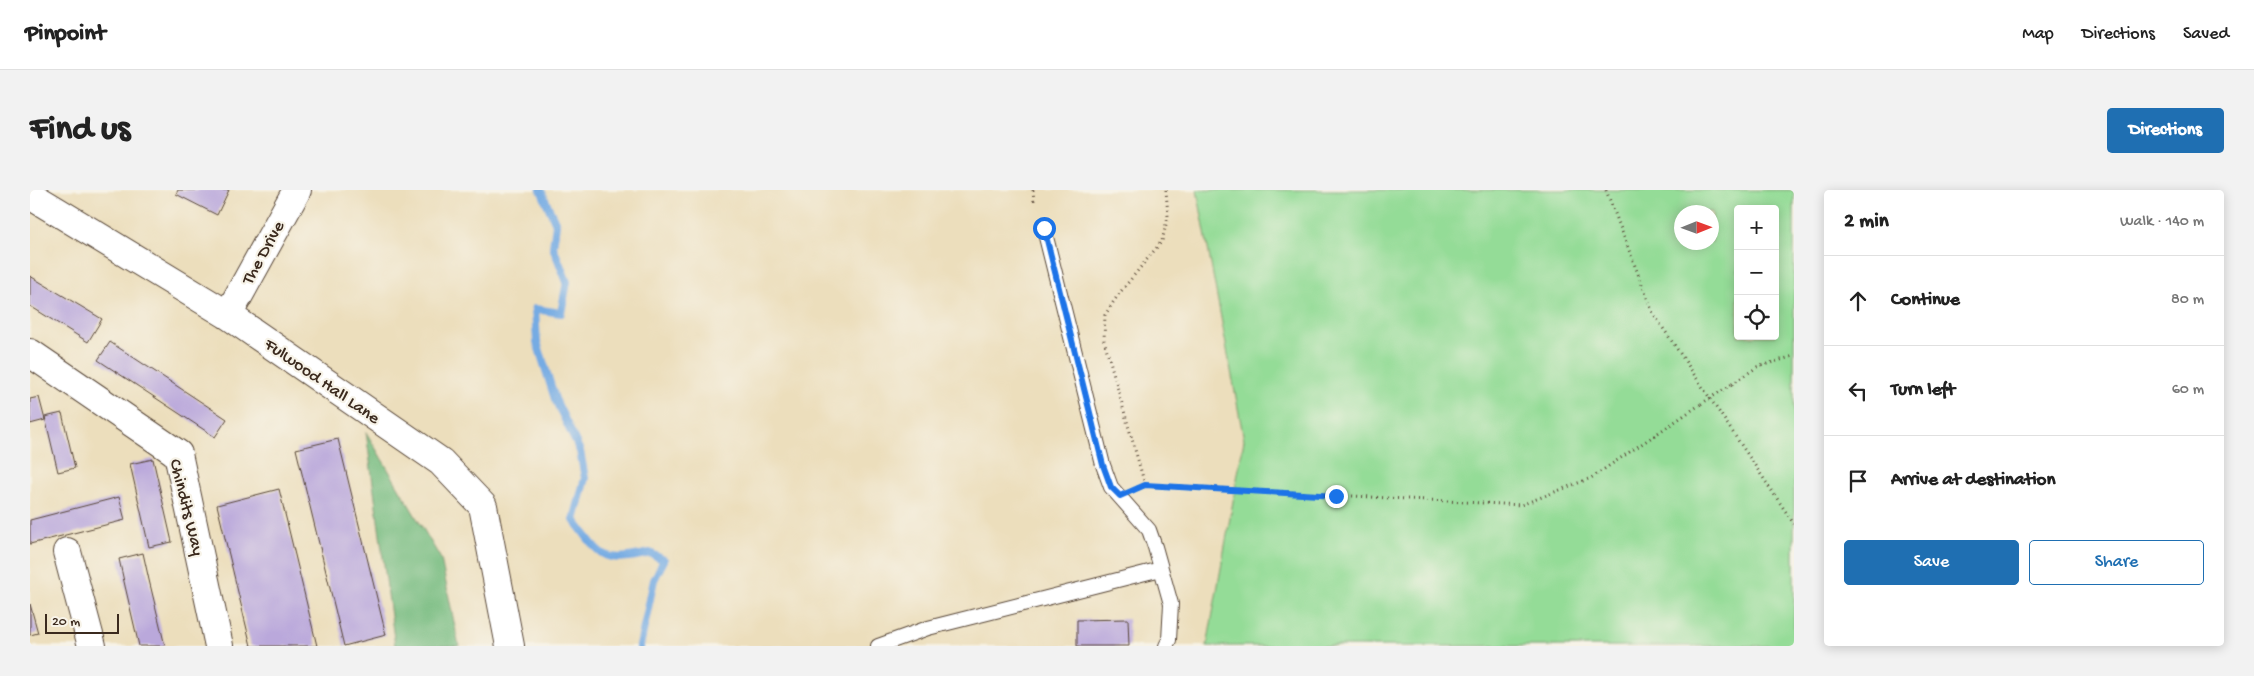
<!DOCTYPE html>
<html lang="en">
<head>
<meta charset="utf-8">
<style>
	:root { --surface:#fff; --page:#f2f2f2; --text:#222; --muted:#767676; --line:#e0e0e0; --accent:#1f6fb2 }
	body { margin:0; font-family:"Gochi Hand",sans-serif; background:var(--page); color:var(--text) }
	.controls { position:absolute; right:15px; top:15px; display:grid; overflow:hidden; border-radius:5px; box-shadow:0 2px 12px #0003 }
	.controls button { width:45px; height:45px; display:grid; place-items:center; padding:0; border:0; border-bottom:1px solid var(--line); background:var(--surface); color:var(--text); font:25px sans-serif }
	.compass { position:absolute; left:1644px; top:15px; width:45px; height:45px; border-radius:50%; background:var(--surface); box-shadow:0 2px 12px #0003; rotate:89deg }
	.scale { position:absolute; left:15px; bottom:12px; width:74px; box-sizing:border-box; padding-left:5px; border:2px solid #3b2a1e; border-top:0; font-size:14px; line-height:18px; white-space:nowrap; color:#3b2a1e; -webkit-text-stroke:4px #f7f3e8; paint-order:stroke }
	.stop { position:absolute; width:15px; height:15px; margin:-11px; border:4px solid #1a73e8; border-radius:50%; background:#fff }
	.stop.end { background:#1a73e8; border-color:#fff; box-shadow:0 1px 5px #0008 }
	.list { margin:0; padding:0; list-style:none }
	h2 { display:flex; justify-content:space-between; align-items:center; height:65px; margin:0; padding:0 20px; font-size:21px }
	h2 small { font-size:16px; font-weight:400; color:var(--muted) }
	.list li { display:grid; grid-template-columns:32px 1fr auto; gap:15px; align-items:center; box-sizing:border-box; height:90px; padding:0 20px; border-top:1px solid var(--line) }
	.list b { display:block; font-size:19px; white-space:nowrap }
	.list em { font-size:16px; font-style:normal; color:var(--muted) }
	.actions { display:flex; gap:10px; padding:15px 20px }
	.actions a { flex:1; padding:11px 0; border:1px solid var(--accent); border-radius:5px; text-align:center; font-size:18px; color:var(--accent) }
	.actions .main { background:var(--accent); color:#fff }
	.icon { flex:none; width:28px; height:28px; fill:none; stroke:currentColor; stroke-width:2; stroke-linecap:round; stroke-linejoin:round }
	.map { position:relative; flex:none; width:1764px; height:456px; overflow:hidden; border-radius:5px }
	header { display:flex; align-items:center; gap:30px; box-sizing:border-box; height:70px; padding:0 25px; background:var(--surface); border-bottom:1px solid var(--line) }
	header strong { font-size:24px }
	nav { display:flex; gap:28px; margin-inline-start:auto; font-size:18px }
	.intro { display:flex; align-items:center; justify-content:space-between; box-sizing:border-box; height:120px; padding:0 30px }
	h1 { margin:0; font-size:35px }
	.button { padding:12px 22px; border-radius:5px; background:var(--accent); color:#fff; font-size:18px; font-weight:700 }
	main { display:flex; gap:30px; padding:0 30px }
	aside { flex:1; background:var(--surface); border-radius:5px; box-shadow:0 2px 12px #0003 }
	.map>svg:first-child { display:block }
	.green { fill:#94dc97; stroke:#68835a; fill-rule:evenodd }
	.forest { fill:#77bc80; stroke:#59734f }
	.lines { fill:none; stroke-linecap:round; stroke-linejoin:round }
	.stream { stroke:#75abe3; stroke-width:8 }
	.building { fill:#baa8db }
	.service-casing { stroke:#564536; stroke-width:16 }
	.minor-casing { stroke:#564536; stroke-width:30 }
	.path { stroke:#564536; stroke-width:3; stroke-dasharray:1 4; stroke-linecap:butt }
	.service { stroke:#fff; stroke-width:14 }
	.minor { stroke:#fff; stroke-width:28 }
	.path-bridge { stroke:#564536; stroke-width:3; stroke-dasharray:1 4; stroke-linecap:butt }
	.route { stroke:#1a73e8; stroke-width:6 }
	.labels { text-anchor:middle; stroke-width:4.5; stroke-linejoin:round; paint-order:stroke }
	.street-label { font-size:18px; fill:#3b2a1e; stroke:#f7f3e8 }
</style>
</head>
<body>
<header>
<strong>Pinpoint</strong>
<nav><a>Map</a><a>Directions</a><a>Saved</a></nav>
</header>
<div class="intro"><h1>Find us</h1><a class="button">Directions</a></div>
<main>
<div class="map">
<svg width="1764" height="456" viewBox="0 0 1764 456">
	<rect width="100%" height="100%" fill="#f7f3e8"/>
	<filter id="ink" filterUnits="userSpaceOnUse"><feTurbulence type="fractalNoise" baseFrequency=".02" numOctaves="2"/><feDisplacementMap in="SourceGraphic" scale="10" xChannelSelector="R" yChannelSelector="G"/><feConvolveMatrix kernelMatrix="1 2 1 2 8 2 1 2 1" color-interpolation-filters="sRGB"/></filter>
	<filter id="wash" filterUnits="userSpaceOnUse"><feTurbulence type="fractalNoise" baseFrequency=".0096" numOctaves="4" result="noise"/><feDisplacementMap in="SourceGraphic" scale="20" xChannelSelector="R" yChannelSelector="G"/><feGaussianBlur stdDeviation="1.12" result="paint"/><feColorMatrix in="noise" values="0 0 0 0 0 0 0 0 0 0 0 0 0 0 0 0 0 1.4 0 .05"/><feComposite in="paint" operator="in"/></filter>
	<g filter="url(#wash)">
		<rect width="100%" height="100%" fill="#ecdebc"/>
		<path class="green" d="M1167 0H1764V456H1177L1214 250ZM1708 19H1745V146H1708ZM1652 22H1682V52H1652Z"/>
		<path class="forest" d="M336 242 411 369 429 456H365Z"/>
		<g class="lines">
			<path class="stream" d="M511 0 526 34 523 57 537 92 531 123 505 119 507 152 525 209 550 261 555 288 544 330C572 367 571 374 620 363L634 370 624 390 610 456"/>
		</g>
		<g id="blocks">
			<path class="building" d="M148 0H199L187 25 146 4Z
				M0 86 72 129 58 152 0 116Z
				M80 152 197 229 185 247 68 170Z
				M9 207 15 230 0 234V209Z
				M32 223 45 278 28 282 15 227Z
				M308 249 356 445 314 456 266 259Z
				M123 269 142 352 119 357 100 274Z
				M249 299 287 456H221L187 315Z
				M89 307 95 330 0 354V330Z
				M113 363 119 390 135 456H109L95 396 89 369Z
				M0 414 8 443 0 445Z
				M1098 429 1099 456H1047V430Z"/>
		</g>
	</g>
	<g filter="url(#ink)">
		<use href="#blocks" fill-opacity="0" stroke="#564536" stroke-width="1"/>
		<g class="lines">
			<g class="service-casing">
				<path id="service" d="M1014 39 1073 275 1081 297 1119 340 1125 357 1141 414 1139 450 1136 456
					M848 456 898 438 1131 379"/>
			</g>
			<g class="minor-casing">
				<path id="minor" d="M0 5 198 125 411 272 453 316 480 456
					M198 125 267 0
					M0 163 148 264 189 456
					M37 362 62 456"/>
			</g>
			<path class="path" d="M1003 0 1004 11
				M1576 0 1623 123 1764 334
				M1702 194 1727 177 1764 166
				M1115 295 1074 150 1075 125 1088 105 1132 51 1138 26 1136 0
				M1108 298 1115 295 1491 315 1561 288 1671 214"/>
			<use href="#service" class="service"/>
			<use href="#minor" class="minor"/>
			<path class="path-bridge" d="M1671 214 1702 194"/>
		</g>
	</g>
	<g class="lines" filter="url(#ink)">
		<path class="route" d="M1014 38 1073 275 1081 297 1090 306 1115 295 1306 306"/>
	</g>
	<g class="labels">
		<g class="street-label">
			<text transform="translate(232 62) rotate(-61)" y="6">The Drive</text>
			<text transform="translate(293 190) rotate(35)" y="6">Fulwood Hall Lane</text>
			<text transform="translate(158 317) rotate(76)" y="6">Chindits Way</text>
		</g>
	</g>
</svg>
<div class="controls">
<button>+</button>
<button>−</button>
<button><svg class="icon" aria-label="locate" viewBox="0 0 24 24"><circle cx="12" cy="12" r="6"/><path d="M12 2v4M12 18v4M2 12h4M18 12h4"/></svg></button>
</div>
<svg class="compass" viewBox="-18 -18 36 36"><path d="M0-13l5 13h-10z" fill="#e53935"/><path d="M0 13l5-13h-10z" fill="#767676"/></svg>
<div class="scale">20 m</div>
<div class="stop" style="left:1014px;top:38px"></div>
<div class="stop end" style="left:1306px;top:306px"></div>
</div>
<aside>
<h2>2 min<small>Walk · 140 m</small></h2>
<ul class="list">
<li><svg class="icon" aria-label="ahead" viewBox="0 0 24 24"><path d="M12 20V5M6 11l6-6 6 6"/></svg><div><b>Continue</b></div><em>80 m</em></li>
<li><svg class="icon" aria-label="left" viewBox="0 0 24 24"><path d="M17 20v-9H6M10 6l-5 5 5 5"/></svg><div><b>Turn left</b></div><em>60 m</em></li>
<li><svg class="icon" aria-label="arrive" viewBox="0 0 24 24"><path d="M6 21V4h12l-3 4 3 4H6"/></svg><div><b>Arrive at destination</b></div></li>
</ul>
<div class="actions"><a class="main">Save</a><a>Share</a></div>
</aside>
</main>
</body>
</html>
